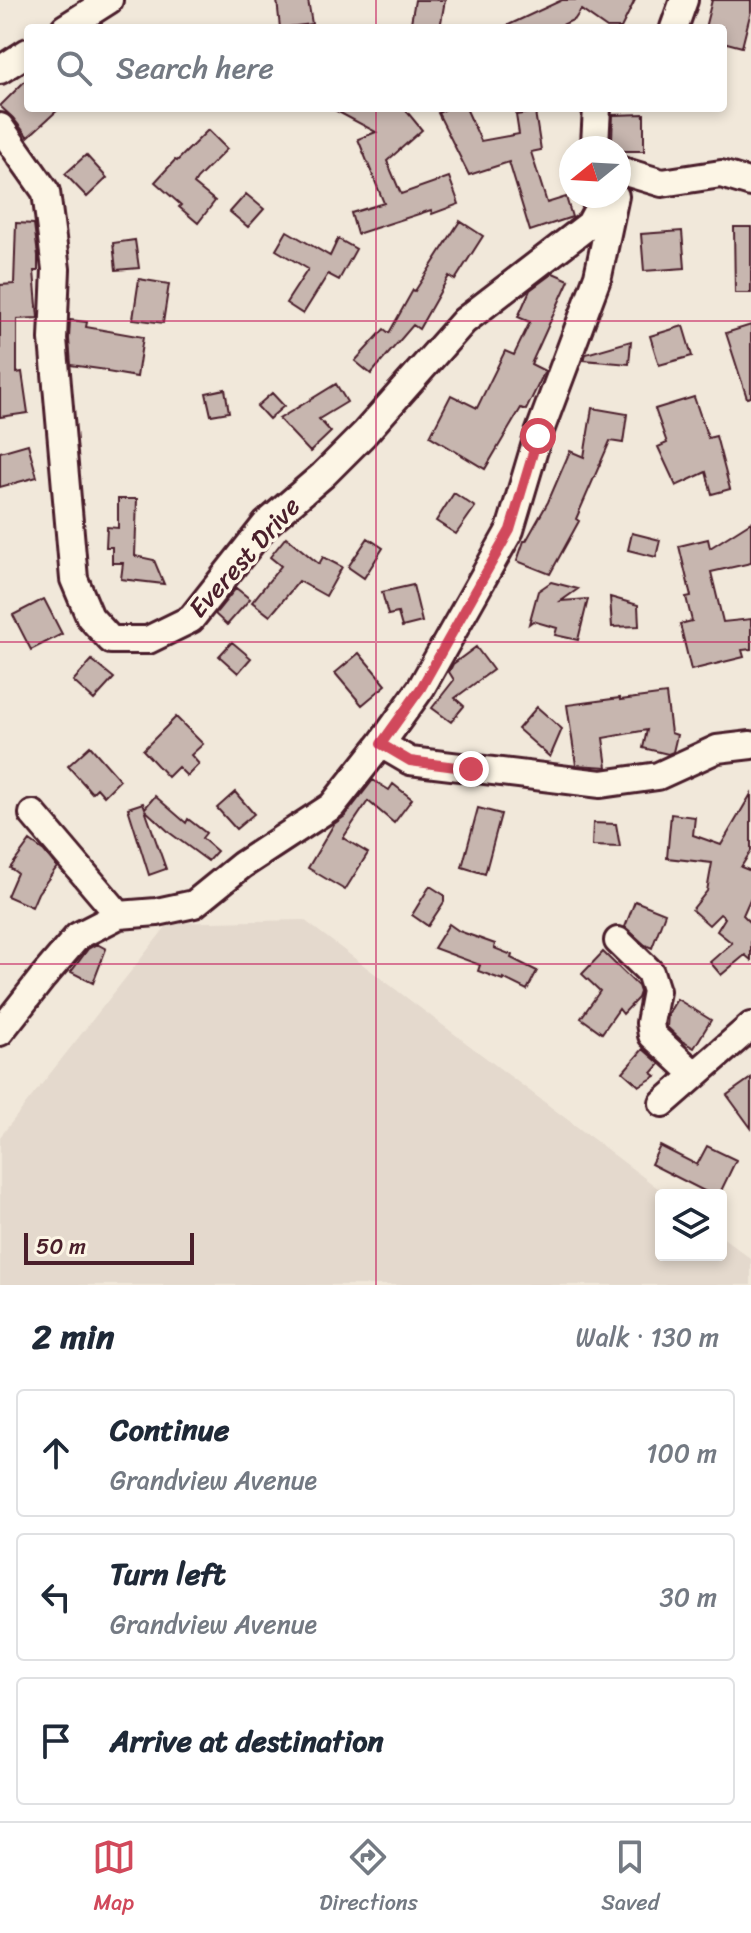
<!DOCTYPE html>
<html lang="en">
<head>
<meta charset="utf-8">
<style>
	:root { --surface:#fff; --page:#f2f2f3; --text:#1f2937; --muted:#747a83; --line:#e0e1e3; --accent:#d1495b }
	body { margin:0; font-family:Sriracha,sans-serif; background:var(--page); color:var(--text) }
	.controls { position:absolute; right:24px; bottom:24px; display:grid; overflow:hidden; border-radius:8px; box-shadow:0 4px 12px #0003 }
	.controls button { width:72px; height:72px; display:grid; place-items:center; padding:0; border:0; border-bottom:2px solid var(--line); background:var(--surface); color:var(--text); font:40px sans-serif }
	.compass { position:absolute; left:559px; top:136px; width:72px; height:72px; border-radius:50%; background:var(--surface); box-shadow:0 4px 12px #0003; rotate:252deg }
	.scale { position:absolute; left:24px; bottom:20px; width:170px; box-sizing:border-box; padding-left:8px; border:4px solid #4a1f2b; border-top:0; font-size:22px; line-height:28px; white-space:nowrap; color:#4a1f2b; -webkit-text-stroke:6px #fcf5e5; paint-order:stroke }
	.stop { position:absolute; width:24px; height:24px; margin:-18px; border:6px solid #d1495b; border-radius:50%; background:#fff }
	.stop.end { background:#d1495b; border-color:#fff; box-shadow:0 2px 8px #0008 }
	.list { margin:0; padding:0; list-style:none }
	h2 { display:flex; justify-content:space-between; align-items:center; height:104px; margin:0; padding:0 32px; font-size:34px }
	h2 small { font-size:26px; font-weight:400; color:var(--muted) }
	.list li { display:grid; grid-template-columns:52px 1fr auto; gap:24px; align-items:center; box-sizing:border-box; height:128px; margin:0 16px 16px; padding:0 16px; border:2px solid var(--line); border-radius:8px }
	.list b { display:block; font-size:30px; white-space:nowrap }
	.list p { margin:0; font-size:26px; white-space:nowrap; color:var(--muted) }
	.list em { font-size:26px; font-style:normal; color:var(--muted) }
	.icon { flex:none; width:44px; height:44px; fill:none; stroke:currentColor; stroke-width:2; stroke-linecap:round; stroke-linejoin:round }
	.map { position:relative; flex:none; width:751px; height:1285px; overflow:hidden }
	.search { position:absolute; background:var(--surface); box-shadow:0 4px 12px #0003; left:24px; right:24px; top:24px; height:88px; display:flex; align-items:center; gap:20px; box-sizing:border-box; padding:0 28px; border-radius:8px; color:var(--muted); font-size:30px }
	.sheet { height:536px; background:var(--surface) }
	nav { display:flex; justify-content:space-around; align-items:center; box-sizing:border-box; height:112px; border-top:2px solid var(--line); background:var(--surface); font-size:22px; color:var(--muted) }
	nav a { display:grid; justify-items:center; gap:4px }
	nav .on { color:var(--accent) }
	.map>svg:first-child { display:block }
	.built { fill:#e4d9cd }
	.building { fill:#c7b6af; stroke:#4a1f2b; stroke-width:2 }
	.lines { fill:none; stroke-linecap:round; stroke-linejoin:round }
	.street-casing { stroke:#4a1f2b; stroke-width:32 }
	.street { stroke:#fcf5e5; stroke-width:26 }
	.route { stroke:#d1495b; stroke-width:10 }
	.grid { fill:none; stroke:#c2185b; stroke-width:2; stroke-opacity:0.55 }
	.labels { text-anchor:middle; stroke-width:7; stroke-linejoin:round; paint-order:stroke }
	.street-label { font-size:26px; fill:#4a1f2b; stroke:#fcf5e5 }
</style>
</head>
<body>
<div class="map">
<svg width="751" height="1285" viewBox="0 0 751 1285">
	<rect width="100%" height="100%" fill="#f1e8da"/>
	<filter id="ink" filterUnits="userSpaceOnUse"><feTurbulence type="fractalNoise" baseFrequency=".0125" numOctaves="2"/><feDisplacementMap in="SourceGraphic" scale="16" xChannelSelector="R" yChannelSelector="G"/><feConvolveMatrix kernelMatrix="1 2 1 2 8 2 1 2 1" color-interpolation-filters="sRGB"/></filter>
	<g filter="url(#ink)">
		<path class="built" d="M304 920 667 1195H661V1255H721V1236L751 1259V1285H0V1137L169 923Z"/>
		<path class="building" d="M277 0H308L312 24 280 28Z
			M415 0H445L440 28H410Z
			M562 0H635L621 28H607L581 10 575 19 556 28H502Z
			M712 0H751V11L742 47 723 42V28H705Z
			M28 78V108H60L28 137 13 118 0 106Z
			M331 108H404L422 130 387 161 401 194 449 177 459 204 432 214 431 210 357 234 351 213 384 203 358 139 376 132Z
			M448 108H466L481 141 519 134 516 115 535 112 541 150 531 152 547 203 566 197 572 217 530 231 509 162 469 175 438 113Z
			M644 114V151H619V148H615L612 139 613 115Z
			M208 130 227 149 197 179 194 184 215 201 198 223 179 207 181 205 155 182 175 160 177 161Z
			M86 155 107 178 87 197 65 174Z
			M246 194 264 209 248 227 230 212Z
			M460 221 483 236 455 280 449 276 419 329 413 325 371 374 355 361 384 329 389 333 413 290 415 291Z
			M16 223 34 224 38 256V271H34L38 318 17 319V373L22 372 28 413 0 417V285L14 284Z
			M734 227H751V293H735Z
			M287 231 330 256 338 239 356 249 339 280 328 274 303 314 286 303 308 269 276 250Z
			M682 231 685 268 644 271 641 234Z
			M135 240 139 268 116 270 113 243Z
			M553 273 569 280 531 364 545 371 526 410 521 408 485 469 430 436 451 395 477 408 505 351 514 355 530 322 518 317 530 290Z
			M139 279 169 284 163 323 133 319Z
			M70 320 87 322 86 327 143 337 137 377 107 372V370L71 365 69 339Z
			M751 325V397L747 398 726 333Z
			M683 326 692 356 659 365 650 336Z
			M631 341 629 364 584 360 586 354Z
			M336 384 347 402 319 419 331 432 310 452 279 419Z
			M225 389 229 412 211 415 206 393Z
			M272 393 284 406 269 419 257 406Z
			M694 397 708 438 716 436 730 489 712 494 706 472 676 486 658 447 667 443 655 409Z
			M592 408 627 414 623 443 610 441 576 519 579 521 550 574 517 561 524 541H526L548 502 570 451 584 457Z
			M28 444 37 477 0 487V452Z
			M454 493 475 507 456 534 436 521Z
			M118 499H137L135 556 154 560 164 584 121 579 123 563H112V547H106L107 527 118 528Z
			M751 522V563L711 572 723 622 751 619V649L742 650 744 657 691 670 680 624 692 621 686 597 691 596 679 546 708 539 710 548Z
			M632 533 660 540 656 557 628 550Z
			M286 537 319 564 323 557 342 567 326 596 299 581 270 616 252 602 281 566 270 557Z
			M368 538 383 548 364 578 348 567Z
			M551 582 578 589 561 601 588 599 578 640 555 635 557 628 533 621 529 624 538 591Z
			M413 585 422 622 402 627 398 613 388 615 382 592Z
			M236 588 250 599 227 625 215 614Z
			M610 597 638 605 639 626 612 627Z
			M44 599 62 634 31 650 13 615Z
			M232 642 251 658 238 673 219 656Z
			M476 647 493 670 455 698 464 706 451 722 432 708 454 680 449 672 453 664Z
			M359 653 386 685 362 705 335 673Z
			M92 660 114 678 94 700 73 681Z
			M666 694 671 733 677 735 673 752 668 754 643 748 647 730 603 738 607 767 576 765 567 705 620 698V700Z
			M537 707 562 729 550 757 518 729Z
			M176 717 203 744 191 755 199 764 187 776 178 767 168 777 143 750Z
			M90 746 120 780 104 796 97 788 92 793 68 766Z
			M373 780 389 790 393 784 412 799 394 823 368 801 343 838 368 853 345 890 308 868 334 824 345 816Z
			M235 792 254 814 236 829 217 808Z
			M751 794V851L741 867 751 871V897L743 915 751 923V960L745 955 721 975 710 962 732 943 717 931 725 918 720 914 709 925 692 910 707 891 712 863 667 858 671 814 695 817 693 835 721 845Z
			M155 796 186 823 188 819 206 833 202 838 217 851 208 861 170 833 145 810 166 869 149 875 128 808 143 803 145 808Z
			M478 808 501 814 485 874 462 867Z
			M593 823 616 824 620 847 592 846Z
			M30 841 44 851 57 867 38 893 32 907 7 896 17 873 10 868Z
			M430 886 444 895V902L428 926 412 915Z
			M635 901 665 913 652 948 645 945 625 927Z
			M449 924 459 931 495 944 494 948 512 955 511 958 537 971 527 990 503 978V980L478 971 480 965 434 948Z
			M97 944 106 949 93 983 71 972 88 949Z
			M603 952 638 986 640 992 638 998 623 1014 619 1009 602 1033 581 1018 600 991 582 974Z
			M677 999 711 1020 694 1048 682 1041 667 1027 668 1014Z
			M643 1049 660 1064 652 1073 656 1076 639 1086 623 1072Z
			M751 1078V1128L727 1095Z
			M660 1146 697 1165 707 1146 736 1160 719 1195H712L651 1164Z"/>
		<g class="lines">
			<g class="street-casing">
				<path id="street" d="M65 28 109 0
					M674 28 684 0
					M0 70 28 52
					M597 108 595 144 599 148
					M0 127 46 192 56 269 53 339 74 579 90 617 111 640H148L191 619 266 524 323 475 364 434 464 321 590 224 605 196
					M619 170 662 183 721 174 751 183
					M615 196 598 276 538 436 510 530 421 688 381 744 410 761 601 784 658 776 717 749 751 745
					M33 814 119 915
					M618 941 650 972 656 991 650 1023 652 1035 695 1075
					M0 1032 43 977 78 936 119 915 157 912 194 904 242 865 332 806 381 744
					M663 1103 751 1026"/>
			</g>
			<use href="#street" class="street"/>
		</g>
	</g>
	<g class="lines" filter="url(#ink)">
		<path class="route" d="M471 769 410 761 381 744 421 688 510 530 538 436"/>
	</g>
	<path class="grid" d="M376 0V28M376 108V1285M0 321H751M0 642H751M0 964H751"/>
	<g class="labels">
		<g class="street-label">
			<text transform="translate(244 557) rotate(-48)" y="9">Everest Drive</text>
		</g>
	</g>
</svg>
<div class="controls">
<button><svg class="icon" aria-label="layers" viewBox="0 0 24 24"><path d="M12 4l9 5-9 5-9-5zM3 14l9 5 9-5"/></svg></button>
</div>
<svg class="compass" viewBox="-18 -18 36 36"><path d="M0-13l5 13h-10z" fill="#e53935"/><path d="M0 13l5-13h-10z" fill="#747a83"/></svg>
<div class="scale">50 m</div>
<div class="stop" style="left:538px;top:436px"></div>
<div class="stop end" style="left:471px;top:769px"></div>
<div class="search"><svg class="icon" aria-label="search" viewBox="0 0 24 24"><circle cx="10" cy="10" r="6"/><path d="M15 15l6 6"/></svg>Search here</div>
</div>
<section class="sheet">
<h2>2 min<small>Walk · 130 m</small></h2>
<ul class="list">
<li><svg class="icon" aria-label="ahead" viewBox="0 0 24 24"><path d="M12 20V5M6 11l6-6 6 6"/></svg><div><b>Continue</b><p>Grandview Avenue</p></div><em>100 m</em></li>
<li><svg class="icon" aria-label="left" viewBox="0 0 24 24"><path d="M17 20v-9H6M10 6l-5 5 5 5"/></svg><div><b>Turn left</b><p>Grandview Avenue</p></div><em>30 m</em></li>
<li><svg class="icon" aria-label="arrive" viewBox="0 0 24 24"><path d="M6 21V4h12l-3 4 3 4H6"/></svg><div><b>Arrive at destination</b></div></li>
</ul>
</section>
<nav>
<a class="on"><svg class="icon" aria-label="map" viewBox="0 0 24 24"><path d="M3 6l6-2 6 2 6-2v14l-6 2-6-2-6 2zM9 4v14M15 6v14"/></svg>Map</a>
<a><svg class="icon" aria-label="directions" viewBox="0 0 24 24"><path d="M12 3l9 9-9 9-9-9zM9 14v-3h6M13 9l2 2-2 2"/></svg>Directions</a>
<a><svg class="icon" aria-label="saved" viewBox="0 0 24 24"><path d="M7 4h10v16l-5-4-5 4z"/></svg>Saved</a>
</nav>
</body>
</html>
